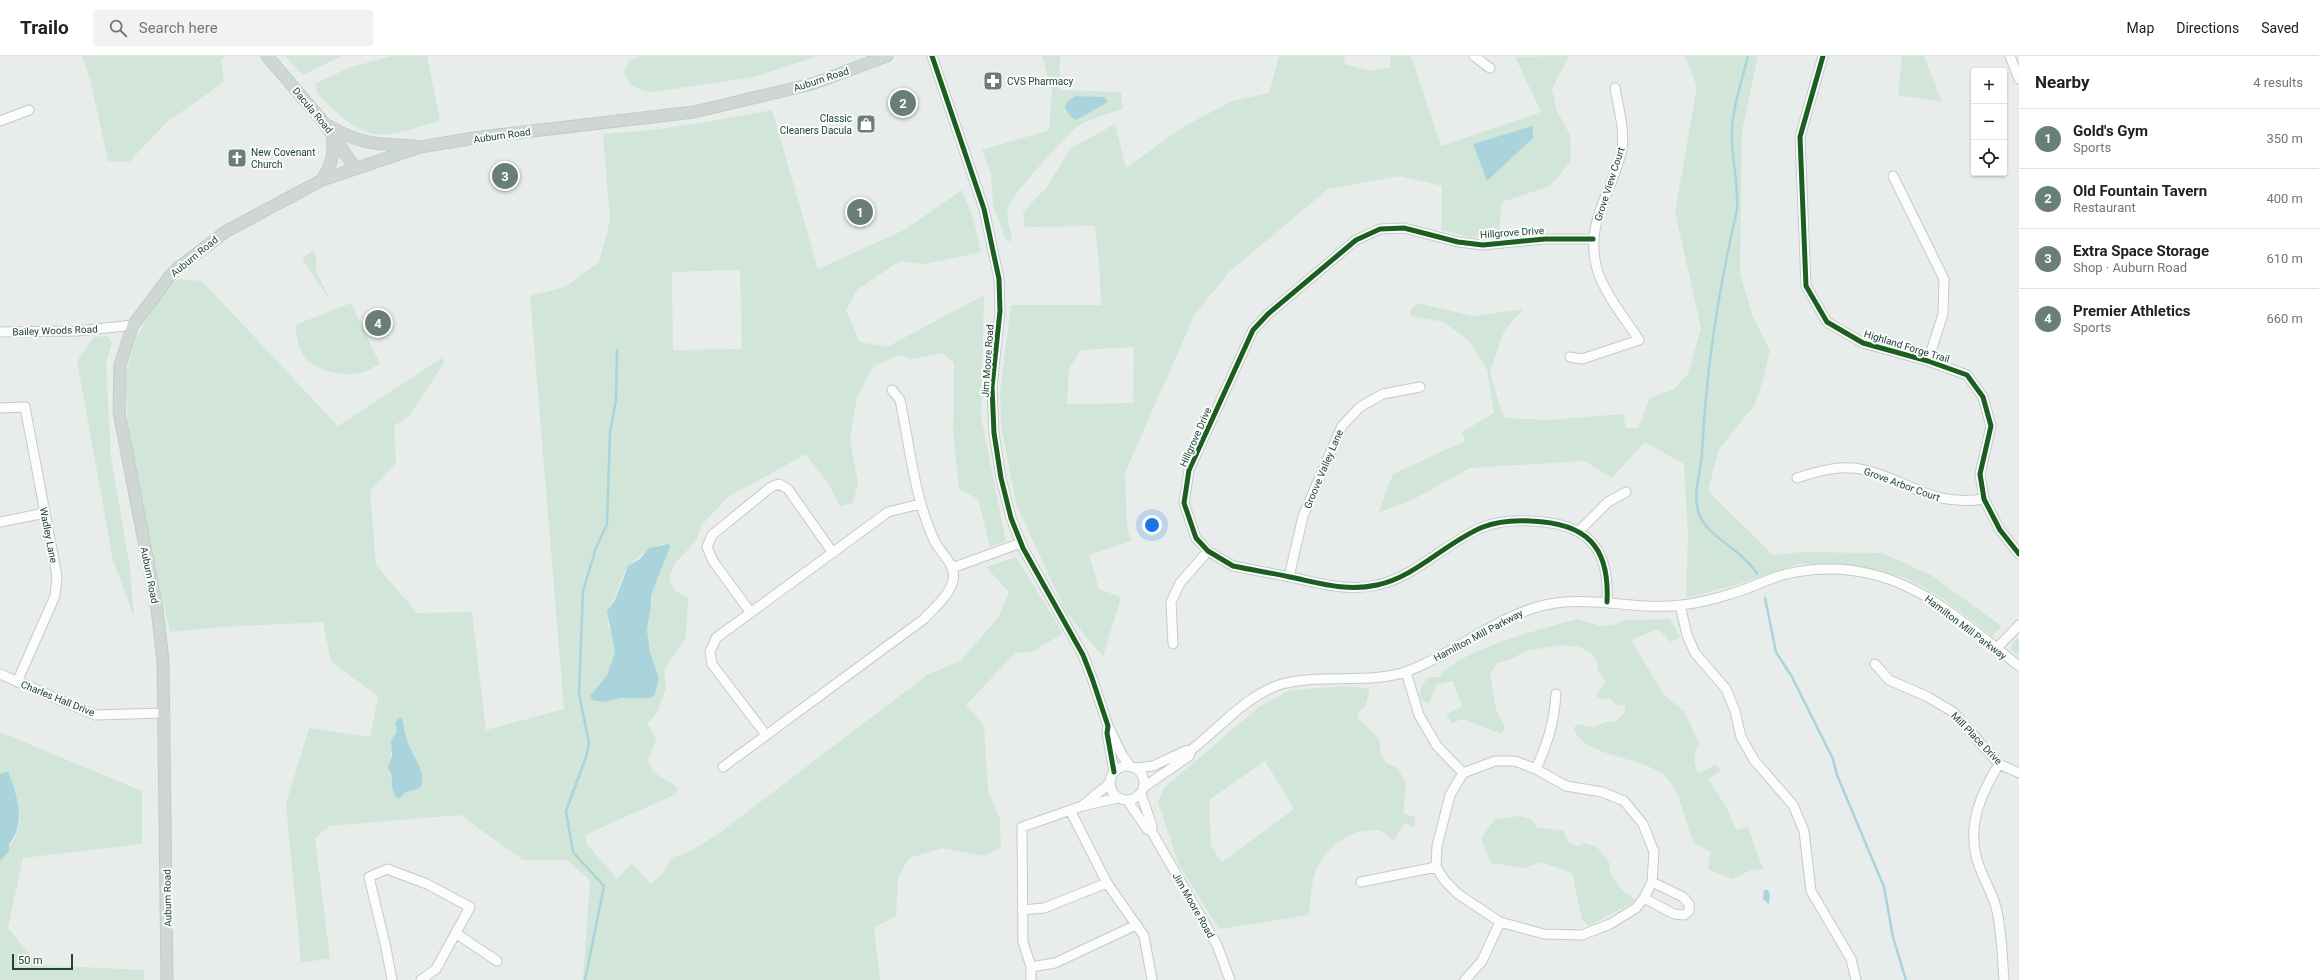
<!DOCTYPE html>
<html lang="en">
<head>
<meta charset="utf-8">
<style>
	:root { --surface:#fff; --page:#f2f2f2; --text:#202124; --muted:#757577; --line:#e0e0e0; --accent:#697e78 }
	body { margin:0; font-family:Roboto,sans-serif; background:var(--page); color:var(--text) }
	.controls { position:absolute; right:12px; top:12px; display:grid; overflow:hidden; border-radius:4px; box-shadow:0 1px 3px #0004 }
	.controls button { width:36px; height:36px; display:grid; place-items:center; padding:0; border:0; border-bottom:1px solid var(--line); background:var(--surface); color:var(--text); font:20px sans-serif }
	.scale { position:absolute; left:12px; bottom:10px; width:61px; box-sizing:border-box; padding-left:4px; border:2px solid #24423a; border-top:0; font-size:11px; line-height:14px; white-space:nowrap; color:#24423a; -webkit-text-stroke:3px #f7fbf9; paint-order:stroke }
	.you { position:absolute; left:1152px; top:469px; width:14px; height:14px; margin:-10px; border:3px solid #fff; border-radius:50%; background:#1a73e8; box-shadow:0 0 0 6px #1a73e833 }
	.badge { display:grid; place-items:center; width:26px; height:26px; border-radius:50%; background:var(--accent); color:#fff; font-size:13px; font-weight:700 }
	.pin { position:absolute; translate:-50% -50%; border:2px solid #fff; box-shadow:0 1px 4px #0006 }
	.list { margin:0; padding:0; list-style:none }
	h2 { display:flex; justify-content:space-between; align-items:center; height:52px; margin:0; padding:0 16px; font-size:17px }
	h2 small { font-size:13px; font-weight:400; color:var(--muted) }
	.list li { display:grid; grid-template-columns:26px 1fr auto; gap:12px; align-items:center; box-sizing:border-box; height:60px; padding:0 16px; border-top:1px solid var(--line) }
	.list b { display:block; font-size:15px; white-space:nowrap }
	.list p { margin:0; font-size:13px; white-space:nowrap; color:var(--muted) }
	.list em { font-size:13px; font-style:normal; color:var(--muted) }
	.icon { flex:none; width:22px; height:22px; fill:none; stroke:currentColor; stroke-width:2; stroke-linecap:round; stroke-linejoin:round }
	.map { position:relative; flex:none; width:2019px; height:924px; overflow:hidden }
	header { display:flex; align-items:center; gap:24px; box-sizing:border-box; height:56px; padding:0 20px; background:var(--surface); border-bottom:1px solid var(--line) }
	header strong { font-size:19px }
	nav { display:flex; gap:22px; margin-inline-start:auto; font-size:14px }
	.search { width:280px; height:36px; background:var(--page); display:flex; align-items:center; gap:10px; box-sizing:border-box; padding:0 14px; border-radius:4px; color:var(--muted); font-size:15px }
	main { display:flex }
	aside { flex:1; background:var(--surface) }
	.map>svg:first-child { display:block }
	.green { fill:#d1e6d8; fill-rule:evenodd }
	.water { fill:#a9d4db }
	.lines { fill:none; stroke-linecap:round; stroke-linejoin:round }
	.stream { stroke:#a9d4db; stroke-width:2.5 }
	.minor-casing { stroke:#c5cac8; stroke-width:11 }
	.major-casing { stroke:#c3ccc9; stroke-width:13 }
	.minor { stroke:#fcfcfc; stroke-width:9 }
	.major { stroke:#cfd7d5; stroke-width:11 }
	.cycleway-casing { stroke:#f7fbf9; stroke-width:8 }
	.cycleway { stroke:#1b5e20; stroke-width:5 }
	.labels { text-anchor:middle; stroke-width:4; stroke-linejoin:round; paint-order:stroke }
	.street-label { font-size:10px; fill:#24423a; stroke:#f7fbf9 }
	.poi-label { font-size:10px; fill:#24423a; stroke:#f7fbf9; text-anchor:start }
</style>
</head>
<body>
<header>
<strong>Trailo</strong>
<div class="search"><svg class="icon" aria-label="search" viewBox="0 0 24 24"><circle cx="10" cy="10" r="6"/><path d="M15 15l6 6"/></svg>Search here</div>
<nav><a>Map</a><a>Directions</a><a>Saved</a></nav>
</header>
<main>
<div class="map">
<svg width="2019" height="924" viewBox="0 0 2019 924">
	<rect width="100%" height="100%" fill="#e8edeb"/>
	<path class="green" d="M82 0H226L221 4 224 26 167 66 129 106 108 105 90 23Z
		M285 0H342L303 19Z
		M392 0H427L440 65C392 78 373 92 332 52 325 45 316 39 315 28L348 12Z
		M640 0H818L754 21 653 36C638 34 630 31 624 17L629 5Z
		M1042 0H1060L1059 34 1121 36 1123 53C1112 56 1089 63 1080 69 1068 76 1010 141 1008 152 1005 164 1012 174 1012 185H1006L993 149 991 119 982 94 1049 74 1052 35ZM1076 40 1104 41 1065 51Z
		M1279 0H1345L1344 8 1370 15 1390 11 1391 0H1411L1441 90 1541 56 1515 1 1569 0 1552 33 1557 55 1570 79 1571 105 1550 130 1502 146 1499 179 1470 181 1441 174 1442 130 1400 120 1328 133 1229 216 1194 260 1125 417 1127 470 1131 485 1089 499 1099 533 1121 541 1103 601 1066 556 1016 448 1001 369 1000 335 1011 249H1101L1099 206 1095 170 1025 171 1023 156 1046 132 1071 92 1115 68 1126 112 1183 71 1232 45 1269 37ZM1134 291 1133 347 1067 348 1069 312 1081 294Z
		M1685 0H1758L1742 75 1740 218 1753 261 1770 294 1764 321 1754 350 1719 393 1708 435 1773 499 1801 496 1882 497 1931 519 2000 569V573L1992 580 1944 543 1906 522 1854 509 1798 508 1736 529 1686 542 1688 479 1684 408 1645 386 1612 422 1585 405 1470 412 1414 443 1378 457 1393 418 1465 385 1462 376 1494 357 1487 314 1471 287 1444 266 1411 260 1410 255 1417 247 1473 260 1523 253 1504 275 1490 316 1501 354 1505 362 1549 364 1623 358 1626 372H1638L1650 342 1674 333 1688 318 1701 272 1675 156 1697 31Z
		M1902 0H1924L1942 46 1898 39Z
		M772 54 818 213 904 174 962 134 974 165 981 196 926 208 900 205 857 234 846 254 860 286 887 291 984 239 981 360 1006 485 990 491 978 443 959 433 953 377 954 307 942 297 912 303 898 299 874 310 857 341 850 383 858 427 853 447 840 450 828 427 806 398 728 441 701 470 696 485 674 508 669 523 675 535 688 542 686 581 664 614 666 633 657 657 647 668 657 682 648 703 653 716 677 731 676 738 585 779 587 788 617 823 632 807 651 828 661 819 671 802 691 795 722 775 927 619 960 605 998 562 1009 536 986 511 1016 501 1057 567 1062 578 1032 596 1015 597 966 649 984 669 988 734 1000 763 1001 792 983 800 942 792 909 802 898 822 896 860 874 872 880 924H583L590 824 567 804H523L460 759 330 770 315 782 330 902 301 907 286 747 309 672 370 681 378 640 331 606 323 566 222 571 170 576 148 482 128 372 125 319 136 283 147 261 159 241 179 223 202 225 338 370 442 302 444 307 409 360 394 370 396 407 370 435 376 509 417 557 472 556 486 674 564 653 530 240 565 231 599 206 610 165 603 78C659 75 716 65 772 54ZM740 214 742 293 673 294 672 216ZM664 488 670 491 651 539 652 545 647 574 650 596 659 622 655 638 649 642H620L605 646 590 640 607 619 615 597 614 585 608 569 609 551C618 540 618 528 624 517 631 505 651 490 664 488ZM402 662 408 689 422 716 420 732 404 737C401 733 396 730 393 725 384 712 396 677 402 662Z
		M312 195 315 197 317 210 315 213 329 241 328 242 303 204V201Z
		M351 247 380 308C374 310 369 315 363 316 345 321 317 317 305 301 298 293 296 279 295 269Z
		M107 280 112 287 106 308 111 401 130 512 134 561 113 504 77 305 94 281Z
		M1578 563 1600 570 1615 569 1625 564 1670 563 1680 581 1671 586 1658 573 1631 584 1664 639 1685 656 1699 688C1693 698 1693 707 1699 717L1715 709 1721 714 1709 723 1727 753 1736 774 1748 771 1763 813 1752 814 1732 823 1708 813 1710 796 1694 787C1685 768 1682 738 1667 722 1643 699 1582 702 1574 672L1577 668 1594 671 1605 666 1616 665 1625 656V650L1614 648 1610 642 1600 643 1595 639 1606 626 1598 616 1597 605 1590 596 1579 591 1560 589 1526 595 1509 604 1497 607 1490 617 1496 653 1505 672 1501 678 1463 663 1452 667 1446 658 1462 651 1453 625 1436 629 1429 648 1419 642 1421 630 1429 621H1439C1457 595 1546 571 1578 563Z
		M2016 582 2019 584V600L2010 593Z
		M1345 630 1370 633 1365 651 1357 658 1359 663 1380 684V695L1386 707 1398 712 1406 728 1403 757 1415 761V771L1404 767 1394 785 1380 774C1372 775 1360 774 1353 778 1315 795 1311 822 1309 859L1219 873 1179 809 1158 746 1164 732 1259 651 1290 634ZM1265 705 1294 753 1222 806 1211 790 1209 744Z
		M0 676 142 735V788L23 802 8 872 39 909 144 914V924H0V805L16 780 20 765 17 741 8 715 0 718Z
		M1520 760 1532 764 1536 771 1564 775 1568 786 1579 791 1582 787 1596 790 1609 806 1611 819 1621 833 1636 845 1589 870 1582 863 1572 817 1541 806 1524 812 1491 807 1481 782 1495 763Z"/>
	<path class="water" d="M1076 40 1104 41 1108 46 1076 64 1069 59 1065 51 1068 45Z
		M1533 70V82L1487 125 1473 88Z
		M669 488 670 491 651 539V551L647 574 650 596 659 622 655 638 650 642H621L605 646 592 644 590 640 607 619 615 597 607 555 615 544 628 510 640 503 649 492Z
		M402 662C404 670 405 679 408 687 413 702 428 716 420 732L404 737 400 742 396 741C389 732 395 721 388 712L392 699 391 684 397 675 395 667 398 663Z
		M8 715C17 739 27 766 9 788V795L0 805V718Z
		M1764 834H1768L1770 839 1769 848 1763 843Z"/>
	<g class="lines">
		<path class="stream" d="M1748 0C1742 24 1733 50 1732 75 1731 102 1739 128 1737 154 1718 235 1706 315 1702 397 1701 418 1691 440 1700 460 1710 483 1743 494 1757 518
			M1765 542 1776 596 1792 621 1833 703 1837 719 1884 831 1893 881 1906 924
			M585 924 604 830 573 796 566 755 586 701 589 687 579 638 583 535 596 492 607 468 610 376 616 344 617 294"/>
		<g class="minor-casing">
			<path id="minor" d="M932 0 984 153 999 223 1000 255 992 331 994 377 1001 422 1011 462 1023 492 1083 599 1092 622 1108 670 1107 677 1114 716
				M1474 0 1490 12
				M1823 0 1800 81 1806 230 1827 266 1863 287 1928 305 1967 319 1983 341 1991 370 1980 418 1984 443 2000 474 2019 498
				M2010 0 2019 23
				M0 65 29 54
				M1893 120 1944 223 1943 258 1928 305
				M1593 183H1545L1483 189 1458 186 1404 172 1380 173 1356 184 1268 258 1253 274 1189 414 1184 447 1196 482 1208 495 1233 510C1252 514 1271 517 1290 521 1319 527 1347 536 1377 529 1416 521 1446 486 1483 471 1498 465 1515 464 1531 465 1586 467 1610 490 1607 546
				M0 276 78 275 133 269
				M1570 301 1582 303 1639 284C1626 264 1604 237 1597 213 1584 165 1613 136 1622 93 1625 74 1618 50 1615 32
				M0 352 25 351 57 520 55 540 17 626
				M1797 422C1818 415 1843 408 1865 414 1913 426 1930 451 1984 443
				M0 466 45 457
				M1579 475 1608 446 1626 436
				M952 512 1021 487
				M1289 521 1303 460 1342 370 1360 351 1383 338 1420 331
				M1680 549 1687 579 1695 597 1726 633 1735 655 1741 681 1754 704 1793 749 1804 775 1811 835 1851 903 1856 924
				M751 557 713 505 707 491 712 479 771 431 779 428 788 433 833 497
				M1173 588 1171 546 1180 527 1208 495
				M1996 593 2019 569
				M1875 608 1889 624 1928 641 1953 656 1999 708 2019 717
				M1406 616 1419 659 1437 690 1463 717
				M0 618 95 659 165 657
				M1109 672 1122 699 1130 710
				M766 679 712 608 710 596 716 582 888 456 920 448
				M1495 705H1515L1536 713 1566 730 1602 736 1624 745 1643 768 1654 796 1652 826 1644 842 1636 852 1610 868 1582 879 1544 878 1500 866 1458 838 1445 825 1436 811 1437 790 1450 739 1463 717Z
				M1999 708C1982 736 1968 766 1976 800 1980 818 1991 833 1996 851 2002 875 2002 900 2004 924
				M1110 727a17 17 0 1 1 34 0a17 17 0 1 1-34 0Z
				M723 711 924 563C934 552 950 539 953 524 957 509 939 496 934 484 914 440 910 391 900 344L892 334
				M1136 712 1153 710 1185 695 1191 694
				M1536 713C1548 686 1554 667 1556 638
				M1144 731 1189 700 1191 694C1220 672 1246 639 1282 628 1322 617 1370 629 1408 615 1462 595 1505 551 1564 546 1603 543 1643 554 1682 549 1697 547 1715 543 1730 538 1749 533 1767 523 1786 518 1813 512 1843 511 1871 518 1928 531 1974 575 2019 610
				M1141 738 1152 770V776L1217 889 1230 924
				M1127 744 1147 773 1152 776
				M1082 750 1110 727
				M1070 754 1107 827 1144 880 1152 924
				M1361 826 1436 811
				M1644 842 1674 858 1684 859 1689 855V848L1683 841 1652 826
				M1022 854 1044 852 1107 827
				M457 878 497 905
				M1031 911 1055 907 1136 869
				M392 924 386 892 369 821 387 813 427 828 470 851 436 913 421 924
				M1031 924V911L1023 886 1022 771 1082 750 1118 742
				M1465 924 1482 905 1500 866"/>
		</g>
		<g class="major-casing">
			<path id="major" d="M267 0 325 68 355 112
				M329 70C361 89 378 88 414 90
				M322 124C332 109 335 96 332 79
				M167 924 163 605 157 553 119 356 120 309 133 269 170 220 178 212 225 176 322 124 420 91 481 81 694 56 812 28 887 0"/>
		</g>
		<use href="#minor" class="minor"/>
		<use href="#major" class="major"/>
		<g class="cycleway-casing">
			<path id="cycleway" d="M932 0 984 153 999 223 1000 255 992 331 994 377 1001 422 1011 462 1023 492 1083 599 1092 622 1108 670 1107 677 1114 716
				M1823 0 1800 81 1806 230 1827 266 1863 287 1928 305 1967 319 1983 341 1991 370 1980 418 1984 443 2000 474 2019 498
				M1593 183H1545L1483 189 1458 186 1404 172 1380 173 1356 184 1268 258 1253 274 1189 414 1184 447 1196 482 1208 495 1233 510C1252 514 1271 517 1290 521 1319 527 1347 536 1377 529 1416 521 1446 486 1483 471 1498 465 1515 464 1531 465 1586 467 1610 490 1607 546"/>
		</g>
		<use href="#cycleway" class="cycleway"/>
	</g>
	<defs>
		<g id="pharmacy-square" transform="scale(1)"><rect x="-9" y="-9" width="18" height="18" rx="4" fill="#697e78" stroke="#f7fbf9"/><path d="M-2-6h4v4h4v4h-4v4h-4v-4h-4v-4h4Z" fill="#fff"/></g>
		<g id="shop-square" transform="scale(1)"><rect x="-9" y="-9" width="18" height="18" rx="4" fill="#697e78" stroke="#f7fbf9"/><path d="M-5-2.5h2.3a2.7 3.5 0 0 1 5.4 0H5L5.5 6h-11ZM-1.5-2.5h3a1.5 2.3 0 0 0-3 0Z" fill="#fff"/></g>
		<g id="church-square" transform="scale(1)"><rect x="-9" y="-9" width="18" height="18" rx="4" fill="#697e78" stroke="#f7fbf9"/><path d="M-1.2-6h2.4v3.5h3.3v2.4h-3.3V6h-2.4V-.1h-3.3v-2.4h3.3Z" fill="#fff"/></g>
	</defs>
	<g fill-rule="evenodd">
		<use href="#pharmacy-square" x="993" y="25"/>
		<use href="#shop-square" x="866" y="68"/>
		<use href="#church-square" x="237" y="102"/>
	</g>
	<g class="labels">
		<g class="street-label">
			<text transform="translate(821 23) rotate(-18)" y="4">Auburn Road</text>
			<text transform="translate(313 54) rotate(50)" y="4">Dacula Road</text>
			<text transform="translate(502 79) rotate(-8)" y="4">Auburn Road</text>
			<text transform="translate(1609 128) rotate(-72)" y="4">Grove View Court</text>
			<text transform="translate(1512 176) rotate(-4)" y="4">Hillgrove Drive</text>
			<text transform="translate(194 200) rotate(-39)" y="4">Auburn Road</text>
			<text transform="translate(55 274) rotate(-2)" y="4">Bailey Woods Road</text>
			<text transform="translate(1907 290) rotate(17)" y="4">Highland Forge Trail</text>
			<text transform="translate(987 305) rotate(-86)" y="4">Jim Moore Road</text>
			<text transform="translate(1195 381) rotate(-66)" y="4">Hillgrove Drive</text>
			<text transform="translate(1323 413) rotate(-67)" y="4">Groove Valley Lane</text>
			<text transform="translate(1902 428) rotate(20)" y="4">Grove Arbor Court</text>
			<text transform="translate(49 479) rotate(79)" y="4">Wadley Lane</text>
			<text transform="translate(150 519) rotate(79)" y="4">Auburn Road</text>
			<text transform="translate(1966 571) rotate(37)" y="4">Hamilton Mill Parkway</text>
			<text transform="translate(1478 579) rotate(-28)" y="4">Hamilton Mill Parkway</text>
			<text transform="translate(58 642) rotate(22)" y="4">Charles Hall Drive</text>
			<text transform="translate(1977 682) rotate(46)" y="4">Mill Place Drive</text>
			<text transform="translate(167 842) rotate(-91)" y="4">Auburn Road</text>
			<text transform="translate(1194 849) rotate(60)" y="4">Jim Moore Road</text>
		</g>
		<g class="poi-label">
			<text x="1007" y="29">CVS Pharmacy</text>
			<text x="852" y="66" text-anchor="end">Classic<tspan x="852" dy="12">Cleaners Dacula</tspan></text>
			<text x="251" y="100">New Covenant<tspan x="251" dy="12">Church</tspan></text>
		</g>
	</g>
</svg>
<div class="controls">
<button>+</button>
<button>−</button>
<button><svg class="icon" aria-label="locate" viewBox="0 0 24 24"><circle cx="12" cy="12" r="6"/><path d="M12 2v4M12 18v4M2 12h4M18 12h4"/></svg></button>
</div>
<div class="scale">50 m</div>
<div class="you"></div>
<div class="pin badge" style="left:860px;top:156px">1</div>
<div class="pin badge" style="left:903px;top:47px">2</div>
<div class="pin badge" style="left:505px;top:120px">3</div>
<div class="pin badge" style="left:378px;top:267px">4</div>
</div>
<aside>
<h2>Nearby<small>4 results</small></h2>
<ul class="list">
<li><span class="badge">1</span><div><b>Gold's Gym</b><p>Sports</p></div><em>350 m</em></li>
<li><span class="badge">2</span><div><b>Old Fountain Tavern</b><p>Restaurant</p></div><em>400 m</em></li>
<li><span class="badge">3</span><div><b>Extra Space Storage</b><p>Shop · Auburn Road</p></div><em>610 m</em></li>
<li><span class="badge">4</span><div><b>Premier Athletics</b><p>Sports</p></div><em>660 m</em></li>
</ul>
</aside>
</main>
</body>
</html>
